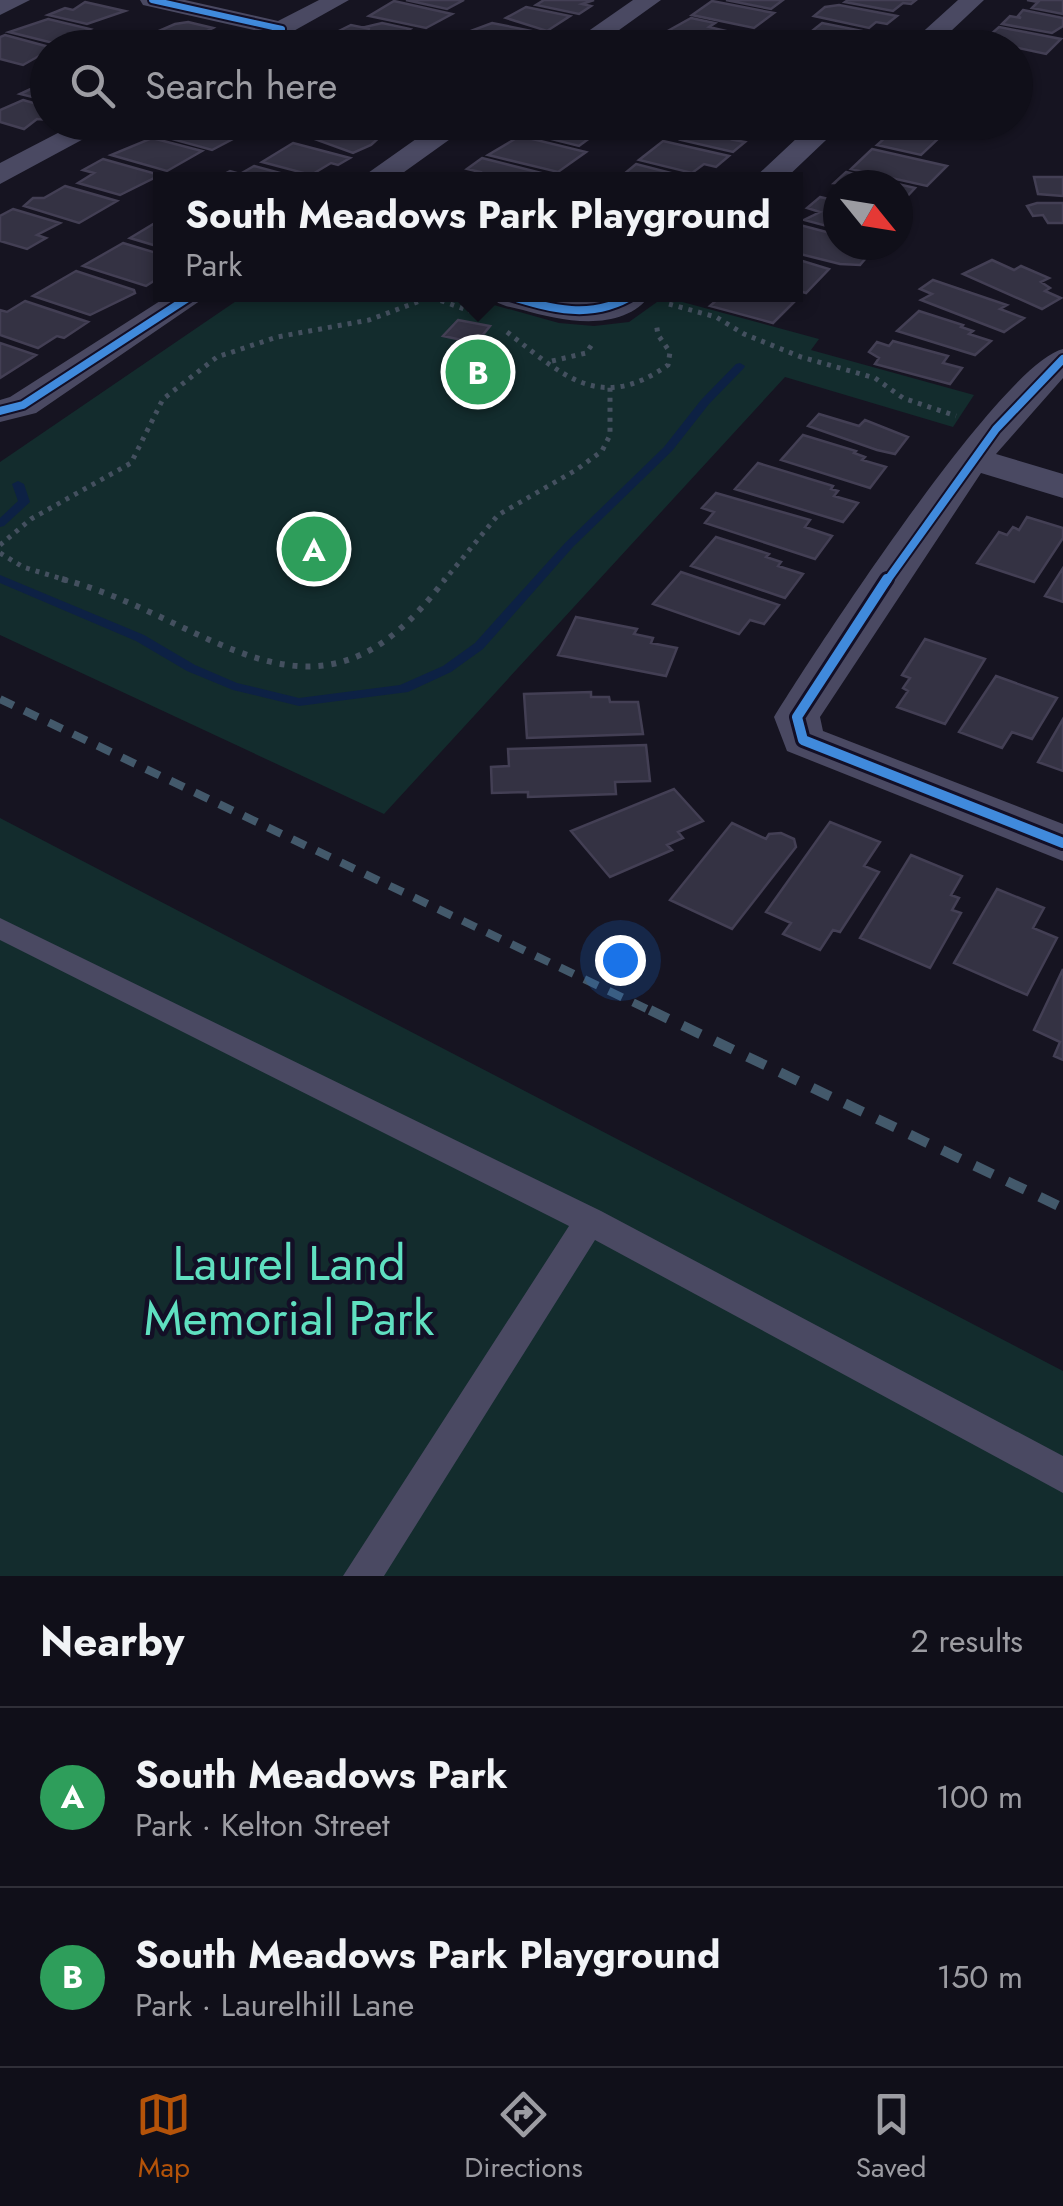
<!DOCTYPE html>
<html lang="en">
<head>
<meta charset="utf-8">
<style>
	:root { --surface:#100f19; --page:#191822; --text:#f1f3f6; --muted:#9c9ca2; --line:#302f38; --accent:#b45309 }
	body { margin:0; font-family:Jost,sans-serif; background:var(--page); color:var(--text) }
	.compass { position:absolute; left:823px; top:170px; width:90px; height:90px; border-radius:50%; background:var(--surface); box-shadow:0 2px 8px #0004; rotate:120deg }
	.you { position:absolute; left:620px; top:960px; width:35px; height:35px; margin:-25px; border:8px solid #fff; border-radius:50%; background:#1a73e8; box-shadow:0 0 0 15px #1a73e833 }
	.badge { display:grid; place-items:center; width:65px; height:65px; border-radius:50%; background:var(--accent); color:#fff; font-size:32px; font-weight:700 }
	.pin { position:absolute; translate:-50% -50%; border:5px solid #fff; box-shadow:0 2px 10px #0006 }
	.popup { position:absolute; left:153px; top:172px; width:650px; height:130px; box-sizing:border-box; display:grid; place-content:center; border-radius:0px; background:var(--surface); filter:drop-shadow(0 2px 8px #0005); font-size:32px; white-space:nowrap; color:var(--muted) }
	.popup b { font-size:38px; color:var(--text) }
	.popup::after { content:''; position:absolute; left:50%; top:100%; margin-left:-20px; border:20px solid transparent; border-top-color:var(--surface) }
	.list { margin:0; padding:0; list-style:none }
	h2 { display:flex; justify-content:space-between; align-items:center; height:130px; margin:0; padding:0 40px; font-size:42px }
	h2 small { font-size:32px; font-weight:400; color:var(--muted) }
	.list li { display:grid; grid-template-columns:65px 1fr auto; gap:30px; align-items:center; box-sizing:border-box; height:180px; padding:0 40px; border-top:2px solid var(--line) }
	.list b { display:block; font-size:38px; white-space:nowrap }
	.list p { margin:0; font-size:32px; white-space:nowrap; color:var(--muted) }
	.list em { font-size:32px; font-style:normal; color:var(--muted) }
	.icon { flex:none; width:55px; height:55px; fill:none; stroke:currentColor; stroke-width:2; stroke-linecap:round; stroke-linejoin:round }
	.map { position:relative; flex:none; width:1063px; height:1576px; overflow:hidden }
	.search { position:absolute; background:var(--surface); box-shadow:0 2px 8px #0004; left:30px; right:30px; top:30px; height:110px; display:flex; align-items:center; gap:25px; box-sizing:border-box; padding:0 35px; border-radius:55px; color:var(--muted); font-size:38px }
	.sheet { height:490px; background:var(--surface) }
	nav { display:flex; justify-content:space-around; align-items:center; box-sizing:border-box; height:140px; border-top:2px solid var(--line); background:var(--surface); font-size:28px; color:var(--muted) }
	nav a { display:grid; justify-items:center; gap:5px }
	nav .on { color:var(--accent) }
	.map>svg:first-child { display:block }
	.green { fill:#132c2d }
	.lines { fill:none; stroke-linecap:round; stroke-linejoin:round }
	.stream { fill:#0d2144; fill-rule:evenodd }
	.building { fill:#343243; stroke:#433f54; stroke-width:2.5 }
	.path-far1 { stroke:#44505f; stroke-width:5; stroke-dasharray:4 6; stroke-linecap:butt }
	.path { stroke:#44505f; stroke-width:6; stroke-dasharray:5 8; stroke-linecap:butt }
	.service { fill:#4a4962; fill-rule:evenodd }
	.minor { fill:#4a4962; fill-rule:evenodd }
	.rail-far1 { stroke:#43596b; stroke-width:8; stroke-dasharray:15 12; stroke-linecap:butt }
	.rail { stroke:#43596b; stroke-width:10; stroke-dasharray:20 16; stroke-linecap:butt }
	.cycleway-far2-casing { stroke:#130f26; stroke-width:10 }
	.cycleway-far1-casing { stroke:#130f26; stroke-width:12 }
	.cycleway-casing { stroke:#130f26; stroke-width:16 }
	.cycleway-far2 { stroke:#408adc; stroke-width:6 }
	.cycleway-far1 { stroke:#408adc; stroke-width:8 }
	.cycleway { stroke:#408adc; stroke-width:10 }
	.labels { text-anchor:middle; stroke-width:9; stroke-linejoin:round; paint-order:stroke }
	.near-park-label { font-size:48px; fill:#5fe0c0; stroke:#130f26 }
</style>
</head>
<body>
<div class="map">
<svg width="1063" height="1576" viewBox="0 0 1063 1576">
	<rect width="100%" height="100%" fill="#161421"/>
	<path class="green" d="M245 295H458L559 323 594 326 629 322 664 297 819 339 811 350 974 395 953 427 785 377 384 814 0 635V462Z
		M0 818 1063 1371V1576H0Z"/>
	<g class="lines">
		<path class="stream" d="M740 363 745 366 744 368 709 404 672 451 573 547 483 649 451 672 408 692 299 706 233 690 187 671 136 641 0 583V575L144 635 195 665 237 683 299 698 400 685 443 666 475 643 565 543 664 447 701 400 736 364Z
			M18 481 24 484 30 502 4 526 0 527V518L18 501 12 484Z"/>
	</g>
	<path class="building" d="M406 0H464L447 9Z
		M544 0H594L582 4 591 6 579 14 536 5Z
		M726 0H783L771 9Z
		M848 0H916L911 4 903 3 893 11 845 2Z
		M1027 0H1063V14L1032 8 1038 2Z
		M394 1 452 14 426 28 369 16Z
		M712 1 774 13 754 28 692 15Z
		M85 2 125 11 87 24 48 15 65 8 73 10Z
		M839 5 897 16 887 24 876 22 869 28 814 16 825 7Z
		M526 7 570 16 547 31 506 18Z
		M1023 10 1063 18V26L1052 33 1002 24 1010 16 1021 18 1018 16Z
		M691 18 715 23 709 27 735 33 720 44 666 32Z
		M48 19 90 29 57 44 9 32Z
		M188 22 213 28 207 31 218 34 192 48 145 37 175 24Z
		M382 23 410 29 384 45 337 32 351 25 370 29 365 27Z
		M492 23 547 34 533 43 523 41 512 47 460 35Z
		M822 23 872 33 854 48 807 35Z
		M999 27 1061 39 1046 54 995 43 1002 37 990 35Z
		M5 35 53 48 23 65 0 59V37Z
		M662 35 707 45 650 48 660 45 650 43Z
		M332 36 382 48H311Z
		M48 81V101L20 94Z
		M23 100 48 107V120L37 119 24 129 0 122V110Z
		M173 122H216L248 131 212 150 150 133Z
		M333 122H339L383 134 371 145 353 153 309 137Z
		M586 122 597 125 583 135 591 137 579 146 527 133 544 126 535 122Z
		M691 122H709L750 132 734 140 745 142 733 152 681 140 695 130 685 127Z
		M913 122H979L966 137 911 125Z
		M898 126 941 136 921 155 877 145Z
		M520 136 586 152 558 172 488 155Z
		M152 138 202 151 167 171 111 155Z
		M663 141 729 156 716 167 704 164 692 173 639 160Z
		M293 143 350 158 338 165 331 163 311 175 262 162Z
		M872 149 947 166 927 186 851 169Z
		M482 158 545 174 539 180H470L480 172 467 169Z
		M103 159 160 175 120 195 78 183 94 173 83 170Z
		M636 164 694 179 631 180 635 176 624 174Z
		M254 166 306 180 219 177 230 171 240 174Z
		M846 172 915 188 898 206V185L834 183Z
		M1034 177H1063V196L1038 194Z
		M65 186 117 201 79 223 24 206 33 198H44Z
		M820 197 838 201V229L804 220 820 212 807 208Z
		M1037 203H1063V223H1048L1043 215 1033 216 1027 206Z
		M13 209 60 223 37 235 46 238 27 249 0 241V216Z
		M160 220V247L130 238Z
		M796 224 838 235V245H860L851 254 866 258 860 265 840 264 796 253Z
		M123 243 160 254 157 268 160 277 146 286 83 266Z
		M796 259 829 269 806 293 796 290Z
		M992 260 1014 270 1021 266 1049 278 1041 282 1050 288 1045 291 1061 298 1042 309 963 274Z
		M76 271 134 290 135 293 90 315 33 296Z
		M933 280 1007 305 1000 309 1024 318 1004 332 921 300 932 294 920 289Z
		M717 294H767L794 302 773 323 710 306 719 298 715 297Z
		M25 301 88 322 64 338 57 336 38 348 0 335V310L7 312Z
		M919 311 963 325 961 327 973 331 969 334 991 341 975 355 897 331Z
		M458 320 490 326 476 343 443 336Z
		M893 341 948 356 943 363 962 368 950 384 875 364 879 358 869 352 877 342 889 346Z
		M0 343 36 355 0 378Z
		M819 414 859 426 865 420 908 437 895 454 877 450 808 426Z
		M803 435 856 451 854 453 865 457 862 460 886 467 870 488 781 460Z
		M758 463 833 486 831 489 838 491 834 496 858 503 843 522 735 489Z
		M716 493 810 520 805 527 832 536 815 559 705 523 714 512 702 508Z
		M1027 517 1063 528V538L1034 582 977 563 999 532 1007 535 1013 527 1019 530Z
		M716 537 769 554 766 557 781 562 778 566 803 574 785 598 691 566Z
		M1063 568V602L1045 596Z
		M681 572 779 605 764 624 750 620 739 634 653 604Z
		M576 617 637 629 634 634 653 638 651 643 677 648 666 676 558 655Z
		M925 639 985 659 945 724 897 707 908 691 903 688 910 678 902 675Z
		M996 676 1057 698 1032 739 1012 732 1002 748 959 732Z
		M591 692V697H609L610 702H638L643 734 527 738 524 694Z
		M1063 719V771L1038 762Z
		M646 745 650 781 615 782 616 794 528 797V792L492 793 491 767 509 766 508 749Z
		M674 789 703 821 678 832 683 838 667 845 672 850 610 877 571 831Z
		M830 822 880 842 864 866 879 872 840 932 833 930 820 950 783 934 791 923 766 912Z
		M732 823 766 839 769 834 781 833 794 839 796 847 732 929 670 900Z
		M911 855 962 876 951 895 959 898 952 910 961 913 930 968 860 938Z
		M997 889 1044 908 1033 928 1057 938 1027 995 954 963Z
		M1063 969V1060L1054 1056 1060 1042 1034 1030Z"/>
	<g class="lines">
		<path class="path-far1" d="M422 294 470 311
			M669 304 716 317 744 334 801 357 875 378 903 398 956 416
			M507 332C562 374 599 414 668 365L670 352 658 335 656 322
			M552 361 586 353 593 343
			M0 545 31 519 131 463 163 399 217 357 277 337 369 320 428 298
			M0 553 23 567 72 582
			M443 582 498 515 576 470 602 451 610 435V387"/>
		<path class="path" d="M62 579C214 619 316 754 445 579"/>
		<path class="service" d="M0 918 601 1211 1063 1456V1493L595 1240 384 1576H343L569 1226 0 940Z"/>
		<path class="minor" d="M0 0H30L0 15Z
			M140 0H185L278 21 319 0H349L265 47H247L243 42 258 31 143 5Z
			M633 0H661L594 48H564Z
			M958 0H984L933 48H905Z
			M79 122H115L0 184V163Z
			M440 122H474L393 180H358Z
			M814 122H845L784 180H752Z
			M171 294H210L36 413 0 422V400L10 397Z
			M487 294H540L588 301 611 294H651C623 334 561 321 523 310 510 307 495 305 487 294Z
			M1063 349V378L996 454 1063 474V498L981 473 820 717 823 731 1063 824V861L787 751 774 717C815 651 1001 364 1063 349Z"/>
		<path class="rail-far1" d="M0 699 655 1013"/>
		<path class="rail" d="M650 1010 1063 1208"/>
		<g class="cycleway-far2-casing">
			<path id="cycleway-far2" d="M152 0 282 29"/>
		</g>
		<g class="cycleway-far1-casing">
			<path id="cycleway-far1" d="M503 294C549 308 591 322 635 294
				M0 411 23 405 194 294
				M886 582 996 429 1063 359"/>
		</g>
		<g class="cycleway-casing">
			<path id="cycleway" d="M887 579 797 717 803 740 1063 843"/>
		</g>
		<use href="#cycleway-far2" class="cycleway-far2"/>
		<use href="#cycleway-far1" class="cycleway-far1"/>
		<use href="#cycleway" class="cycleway"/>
	</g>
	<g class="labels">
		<g class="near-park-label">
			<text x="289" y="1280">Laurel Land<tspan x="289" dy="55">Memorial Park</tspan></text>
		</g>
	</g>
</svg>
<svg class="compass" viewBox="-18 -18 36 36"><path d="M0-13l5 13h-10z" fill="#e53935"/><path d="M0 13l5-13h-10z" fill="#9c9ca2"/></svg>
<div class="you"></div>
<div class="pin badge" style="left:314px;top:549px;background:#2e9e5b">A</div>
<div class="pin badge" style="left:478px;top:372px;background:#2e9e5b">B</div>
<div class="popup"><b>South Meadows Park Playground</b>Park</div>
<div class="search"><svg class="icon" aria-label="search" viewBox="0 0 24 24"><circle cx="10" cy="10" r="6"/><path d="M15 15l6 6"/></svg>Search here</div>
</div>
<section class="sheet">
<h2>Nearby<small>2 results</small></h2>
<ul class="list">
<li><span class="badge" style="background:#2e9e5b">A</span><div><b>South Meadows Park</b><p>Park · Kelton Street</p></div><em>100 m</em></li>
<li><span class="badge" style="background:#2e9e5b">B</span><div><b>South Meadows Park Playground</b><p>Park · Laurelhill Lane</p></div><em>150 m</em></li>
</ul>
</section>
<nav>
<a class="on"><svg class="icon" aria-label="map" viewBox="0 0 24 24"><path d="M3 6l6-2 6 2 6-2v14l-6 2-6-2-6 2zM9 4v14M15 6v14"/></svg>Map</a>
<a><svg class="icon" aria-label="directions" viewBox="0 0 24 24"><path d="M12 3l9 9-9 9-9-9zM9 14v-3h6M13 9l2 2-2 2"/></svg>Directions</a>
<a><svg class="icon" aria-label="saved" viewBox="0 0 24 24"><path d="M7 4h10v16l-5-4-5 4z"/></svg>Saved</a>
</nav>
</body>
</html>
